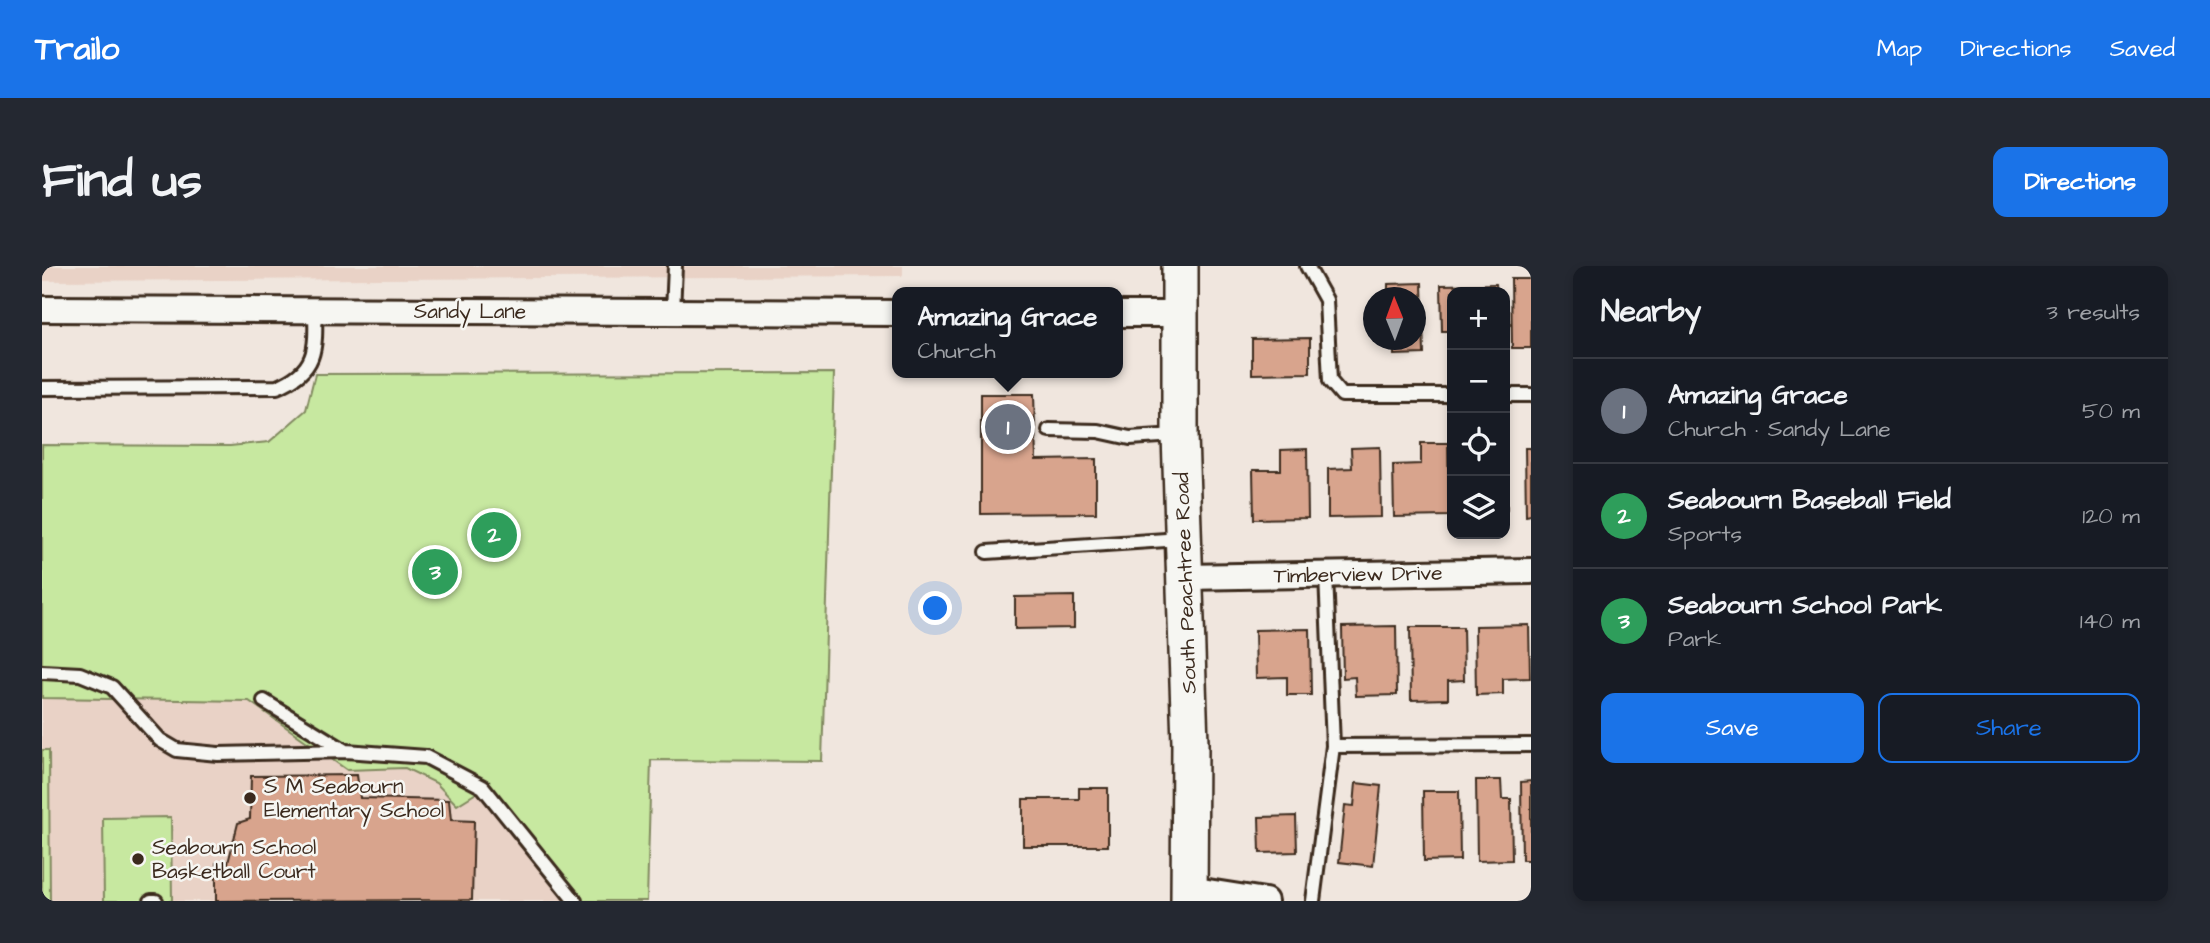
<!DOCTYPE html>
<html lang="en">
<head>
<meta charset="utf-8">
<style>
	:root { --surface:#171b24; --page:#242831; --text:#f1f3f6; --muted:#9ea1a6; --line:#363941; --accent:#1a73e8 }
	body { margin:0; font-family:"Architects Daughter",sans-serif; background:var(--page); color:var(--text) }
	.controls { position:absolute; right:21px; top:21px; display:grid; overflow:hidden; border-radius:14px; box-shadow:0 4px 10px #0003 }
	.controls button { width:63px; height:63px; display:grid; place-items:center; padding:0; border:0; border-bottom:2px solid var(--line); background:var(--surface); color:var(--text); font:35px sans-serif }
	.compass { position:absolute; left:1321px; top:21px; width:63px; height:63px; border-radius:50%; background:var(--surface); box-shadow:0 4px 10px #0003; rotate:359deg }
	.you { position:absolute; left:894px; top:343px; width:24px; height:24px; margin:-18px; border:5px solid #fff; border-radius:50%; background:#1a73e8; box-shadow:0 0 0 10px #1a73e833 }
	.badge { display:grid; place-items:center; width:46px; height:46px; border-radius:50%; background:var(--accent); color:#fff; font-size:23px; font-weight:700 }
	.pin { position:absolute; translate:-50% -50%; border:4px solid #fff; box-shadow:0 2px 7px #0006 }
	.popup { position:absolute; left:850px; top:21px; width:231px; height:91px; box-sizing:border-box; display:grid; place-content:center; border-radius:14px; background:var(--surface); filter:drop-shadow(0 2px 5px #0005); font-size:23px; white-space:nowrap; color:var(--muted) }
	.popup b { font-size:26px; color:var(--text) }
	.popup::after { content:''; position:absolute; left:50%; top:100%; margin-left:-14px; border:14px solid transparent; border-top-color:var(--surface) }
	.list { margin:0; padding:0; list-style:none }
	h2 { display:flex; justify-content:space-between; align-items:center; height:91px; margin:0; padding:0 28px; font-size:30px }
	h2 small { font-size:23px; font-weight:400; color:var(--muted) }
	.list li { display:grid; grid-template-columns:46px 1fr auto; gap:21px; align-items:center; box-sizing:border-box; height:105px; padding:0 28px; border-top:2px solid var(--line) }
	.list b { display:block; font-size:26px; white-space:nowrap }
	.list p { margin:0; font-size:23px; white-space:nowrap; color:var(--muted) }
	.list em { font-size:23px; font-style:normal; color:var(--muted) }
	.actions { display:flex; gap:14px; padding:21px 28px }
	.actions a { flex:1; padding:16px 0; border:2px solid var(--accent); border-radius:14px; text-align:center; font-size:24px; color:var(--accent) }
	.actions .main { background:var(--accent); color:#fff }
	.icon { flex:none; width:38px; height:38px; fill:none; stroke:currentColor; stroke-width:2; stroke-linecap:round; stroke-linejoin:round }
	.map { position:relative; flex:none; width:1489px; height:635px; overflow:hidden; border-radius:14px }
	header { display:flex; align-items:center; gap:42px; box-sizing:border-box; height:98px; padding:0 35px; background:var(--accent); color:#fff }
	header strong { font-size:33px }
	nav { display:flex; gap:38px; margin-inline-start:auto; font-size:24px }
	.intro { display:flex; align-items:center; justify-content:space-between; box-sizing:border-box; height:168px; padding:0 42px }
	h1 { margin:0; font-size:49px }
	.button { padding:18px 32px; border-radius:14px; background:var(--accent); color:#fff; font-size:24px; font-weight:700 }
	main { display:flex; gap:42px; padding:0 42px }
	aside { flex:1; background:var(--surface); border-radius:14px; box-shadow:0 4px 10px #0003 }
	.map>svg:first-child { display:block }
	.built { fill:#e9d2c6 }
	.green { fill:#c7e8a0; stroke:#81895f; stroke-width:2 }
	.building { fill:#d8a48d; stroke:#3b2a1e; stroke-width:2 }
	.lines { fill:none; stroke-linecap:round; stroke-linejoin:round }
	.service-casing { stroke:#3b2a1e; stroke-width:18 }
	.minor-casing { stroke:#3b2a1e; stroke-width:30 }
	.secondary-casing { stroke:#3b2a1e; stroke-width:40 }
	.service { stroke:#f6f6f2; stroke-width:12 }
	.minor { stroke:#f6f6f2; stroke-width:24 }
	.secondary { stroke:#f6f6f2; stroke-width:35 }
	.poi-dot { fill:#3b2a1e; stroke:#f6f6f2; stroke-width:2.5 }
	.labels { text-anchor:middle; stroke-width:5; stroke-linejoin:round; paint-order:stroke }
	.street-label { font-size:21px; fill:#3b2a1e; stroke:#f6f6f2 }
	.poi-label { font-size:21px; fill:#3b2a1e; stroke:#f6f6f2; text-anchor:start }
</style>
</head>
<body>
<header>
<strong>Trailo</strong>
<nav><a>Map</a><a>Directions</a><a>Saved</a></nav>
</header>
<div class="intro"><h1>Find us</h1><a class="button">Directions</a></div>
<main>
<div class="map">
<svg width="1489" height="635" viewBox="0 0 1489 635">
	<rect width="100%" height="100%" fill="#f0e6de"/>
	<filter id="ink" filterUnits="userSpaceOnUse"><feTurbulence type="fractalNoise" baseFrequency=".0143" numOctaves="2"/><feDisplacementMap in="SourceGraphic" scale="14" xChannelSelector="R" yChannelSelector="G"/><feConvolveMatrix kernelMatrix="1 2 1 2 8 2 1 2 1" color-interpolation-filters="sRGB"/></filter>
	<g filter="url(#ink)">
		<path class="built" d="M0 0H861V10L0 15Z
			M0 432 207 435 305 504 363 502 394 517 415 539 436 525 525 635H8L7 485 0 484Z"/>
		<path class="green" d="M792 107 780 495 609 494 605 635H525L436 526 415 539 394 517 363 502 305 504 207 435 0 432V179L188 180 227 176 264 144 273 108Z
			M0 484H7L8 635H0Z
			M129 551 130 635H62L61 552Z"/>
		<path class="building" d="M1469 13H1489V82H1470Z
			M1380 17 1382 88 1352 89V74H1374V32L1334 31H1346V18Z
			M1454 18 1455 26H1410V65H1400L1399 19Z
			M1328 43H1332V69H1328Z
			M1268 72V107L1210 108V73Z
			M939 128H992L994 194 1054 193V247L939 248Z
			M1379 177H1406L1407 250 1352 251 1351 199 1379 198Z
			M1338 181 1339 251 1286 252V203L1310 202 1309 182Z
			M1483 182H1489V249L1484 250Z
			M1265 183 1266 252 1212 253 1211 204H1239V184Z
			M1463 197H1464L1465 243H1463Z
			M1032 330V362L973 363V331Z
			M1487 359 1488 412 1461 413V428L1434 429 1433 360Z
			M1354 360 1355 429 1314 430 1313 411 1301 412 1300 361Z
			M1368 361H1421L1422 414 1406 415V433L1369 434Z
			M1268 363 1269 429H1245V411L1214 412 1213 364Z
			M315 509 318 532 407 534 409 554 432 555 430 634 174 635V597H186L196 557 208 553 209 510Z
			M1434 514H1459L1460 533H1469L1470 594 1435 595Z
			M1489 515V594H1480L1479 516Z
			M1314 517 1339 520 1331 600 1297 596 1303 539 1312 540Z
			M1037 522H1066V580H981V533H1037Z
			M1381 525H1417L1418 594 1382 595Z
			M1254 550 1255 586 1218 587 1217 551Z"/>
		<g class="lines">
			<g class="service-casing">
				<path id="service" d="M1265 0 1284 34 1288 115 1300 129H1410
					M631 46 633 0
					M0 122 235 121C275 105 274 83 273 44
					M1463 129H1489
					M1007 164 1056 165 1088 172 1134 169
					M945 286 1139 273
					M1284 308 1291 480
					M0 406 38 408 70 421 118 474 135 484 176 488 304 485 384 491 441 521 533 635
					M222 435 302 484
					M109 635H114
					M1271 635 1291 480 1489 479"/>
			</g>
			<g class="minor-casing">
				<path id="minor" d="M0 43 856 47
					M1076 48H1138
					M1144 311 1489 305
					M1147 623 1223 635"/>
			</g>
			<g class="secondary-casing">
				<path id="secondary" d="M1138 0V169L1148 477 1147 635"/>
			</g>
			<use href="#service" class="service"/>
			<use href="#minor" class="minor"/>
			<use href="#secondary" class="secondary"/>
		</g>
	</g>
	<g class="poi-dot">
		<circle cx="208" cy="532" r="7"/>
		<circle cx="96" cy="593" r="7"/>
	</g>
	<g class="labels">
		<g class="street-label">
			<text x="428" y="52">Sandy Lane</text>
			<text transform="translate(1316 308) rotate(-1)" y="7">Timberview Drive</text>
			<text transform="translate(1143 317) rotate(-92)" y="7">South Peachtree Road</text>
		</g>
		<g class="poi-label">
			<text x="222" y="527">S M Seabourn<tspan x="222" dy="24">Elementary School</tspan></text>
			<text x="110" y="588">Seabourn School<tspan x="110" dy="24">Basketball Court</tspan></text>
		</g>
	</g>
</svg>
<div class="controls">
<button>+</button>
<button>−</button>
<button><svg class="icon" aria-label="locate" viewBox="0 0 24 24"><circle cx="12" cy="12" r="6"/><path d="M12 2v4M12 18v4M2 12h4M18 12h4"/></svg></button>
<button><svg class="icon" aria-label="layers" viewBox="0 0 24 24"><path d="M12 4l9 5-9 5-9-5zM3 14l9 5 9-5"/></svg></button>
</div>
<svg class="compass" viewBox="-18 -18 36 36"><path d="M0-13l5 13h-10z" fill="#e53935"/><path d="M0 13l5-13h-10z" fill="#9ea1a6"/></svg>
<div class="you"></div>
<div class="pin badge" style="left:966px;top:161px;background:#6b7280">1</div>
<div class="popup"><b>Amazing Grace</b>Church</div>
<div class="pin badge" style="left:452px;top:269px;background:#2e9e5b">2</div>
<div class="pin badge" style="left:393px;top:306px;background:#2e9e5b">3</div>
</div>
<aside>
<h2>Nearby<small>3 results</small></h2>
<ul class="list">
<li><span class="badge" style="background:#6b7280">1</span><div><b>Amazing Grace</b><p>Church · Sandy Lane</p></div><em>50 m</em></li>
<li><span class="badge" style="background:#2e9e5b">2</span><div><b>Seabourn Baseball Field</b><p>Sports</p></div><em>120 m</em></li>
<li><span class="badge" style="background:#2e9e5b">3</span><div><b>Seabourn School Park</b><p>Park</p></div><em>140 m</em></li>
</ul>
<div class="actions"><a class="main">Save</a><a>Share</a></div>
</aside>
</main>
</body>
</html>
